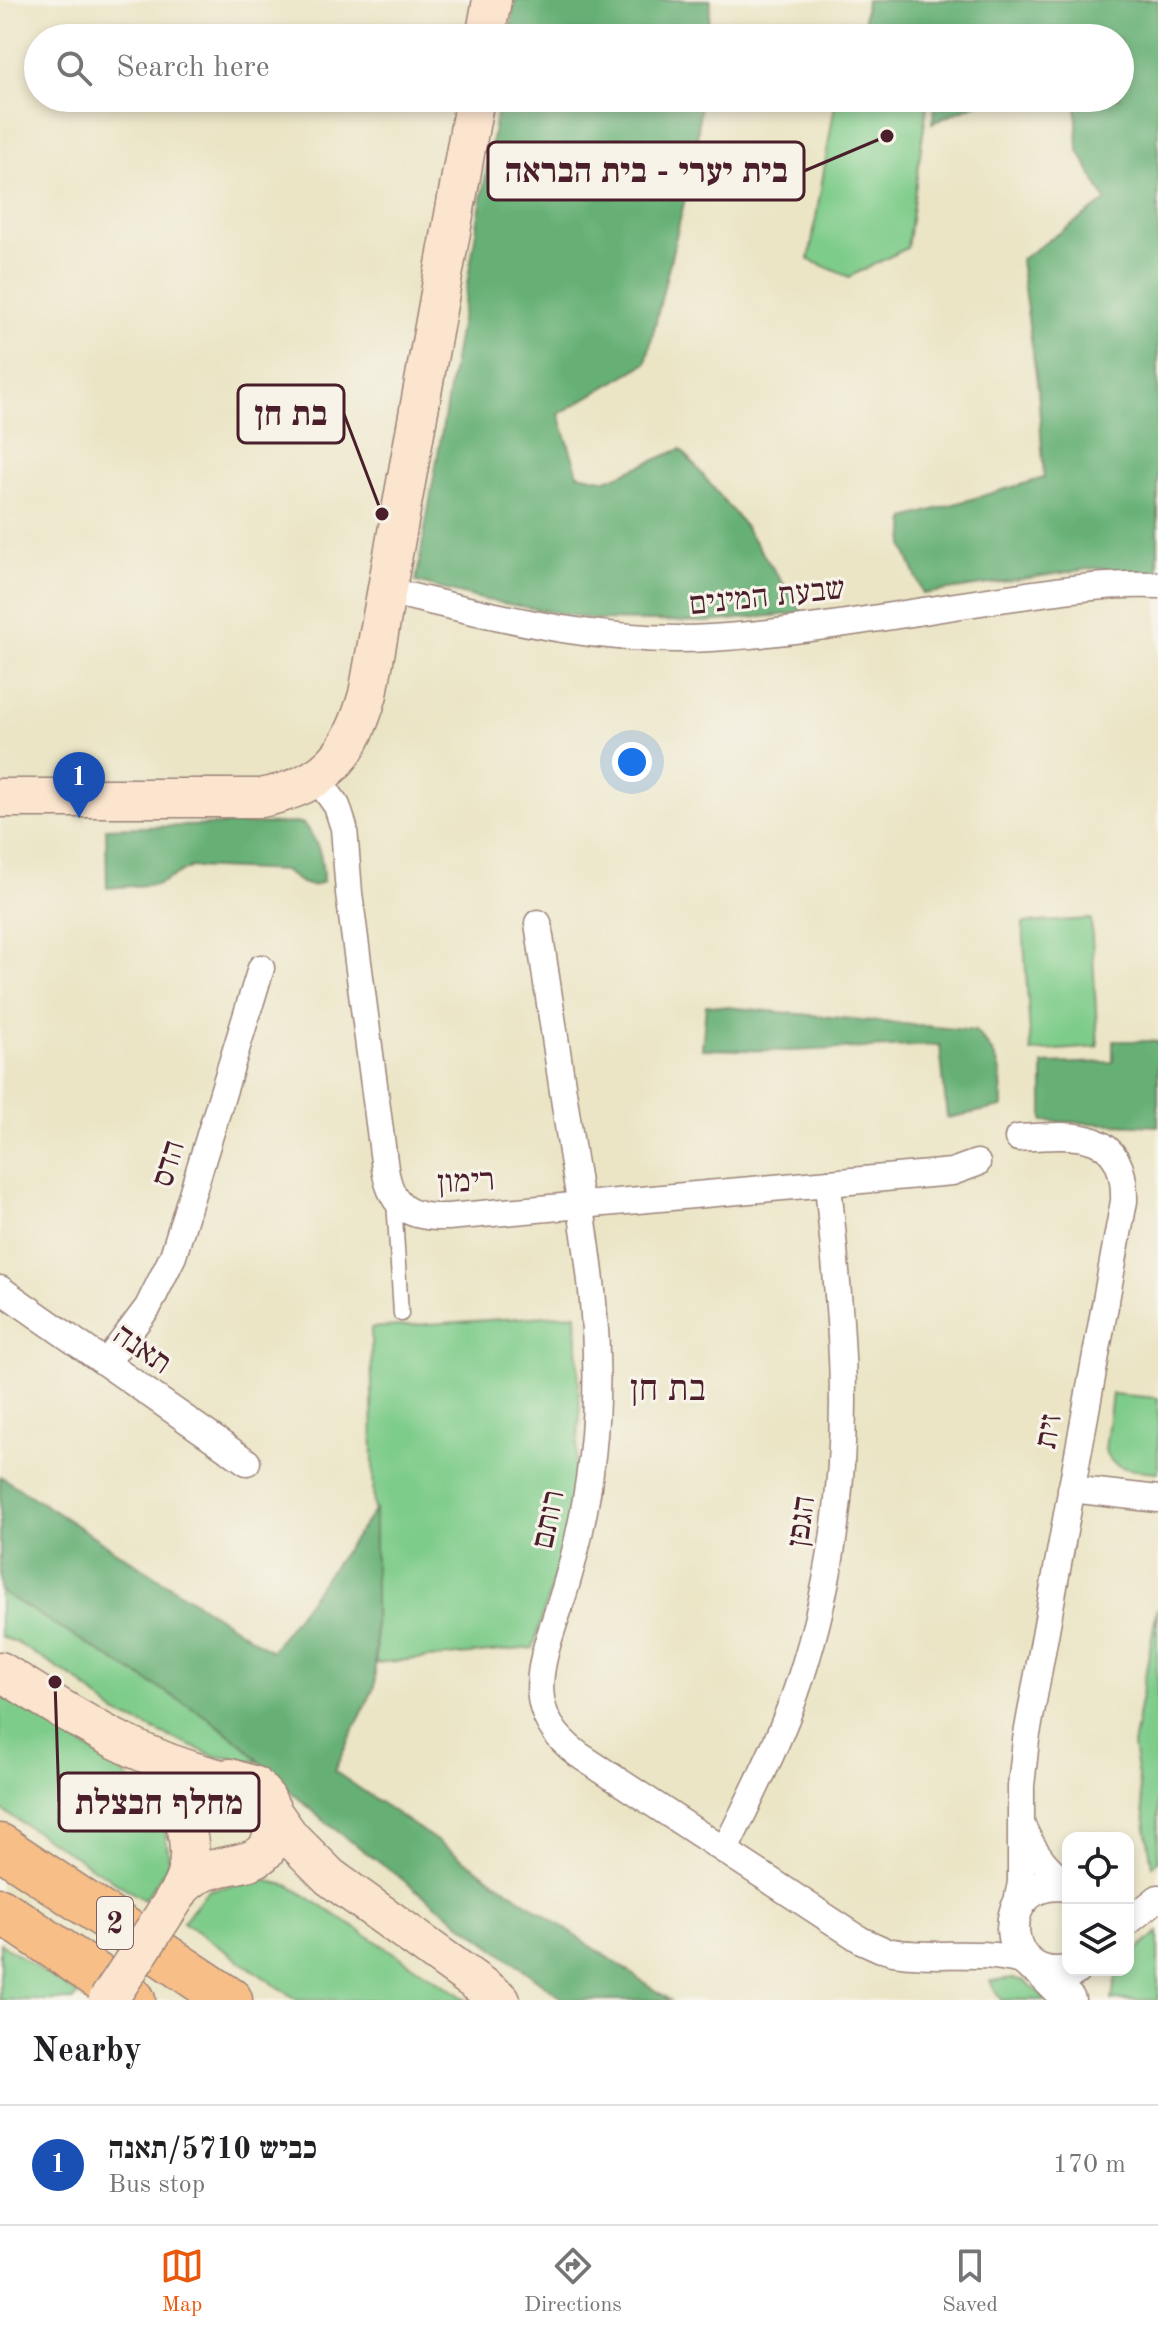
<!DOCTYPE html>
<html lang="en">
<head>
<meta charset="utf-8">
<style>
	:root { --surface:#fff; --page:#f2f2f2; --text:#202124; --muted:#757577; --line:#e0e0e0; --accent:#ea580c }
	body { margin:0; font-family:"Old Standard TT","Frank Ruhl Libre",serif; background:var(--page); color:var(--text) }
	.controls { position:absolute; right:24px; bottom:24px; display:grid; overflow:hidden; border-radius:16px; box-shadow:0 4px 12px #0003 }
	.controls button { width:72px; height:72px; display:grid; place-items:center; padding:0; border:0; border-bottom:2px solid var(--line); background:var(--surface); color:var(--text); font:40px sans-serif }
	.you { position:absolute; left:632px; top:762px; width:28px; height:28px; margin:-20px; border:6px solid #fff; border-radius:50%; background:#1a73e8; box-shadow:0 0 0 12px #1a73e833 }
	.badge { display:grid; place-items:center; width:52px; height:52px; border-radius:50%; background:var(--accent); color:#fff; font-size:26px; font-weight:700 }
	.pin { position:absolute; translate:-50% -66px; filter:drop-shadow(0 2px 4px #0008) }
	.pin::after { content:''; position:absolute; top:42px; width:28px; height:24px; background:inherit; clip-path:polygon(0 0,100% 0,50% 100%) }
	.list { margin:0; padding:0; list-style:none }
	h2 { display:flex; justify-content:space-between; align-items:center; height:104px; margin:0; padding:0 32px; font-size:34px }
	h2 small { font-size:26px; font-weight:400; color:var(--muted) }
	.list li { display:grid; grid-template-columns:52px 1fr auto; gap:24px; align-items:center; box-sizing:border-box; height:120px; padding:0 32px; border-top:2px solid var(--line) }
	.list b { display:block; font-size:30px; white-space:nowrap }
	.list p { margin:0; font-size:26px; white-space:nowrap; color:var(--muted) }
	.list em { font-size:26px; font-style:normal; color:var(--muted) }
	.icon { flex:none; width:44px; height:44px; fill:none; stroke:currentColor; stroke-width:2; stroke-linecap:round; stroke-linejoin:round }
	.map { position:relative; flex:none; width:1158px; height:2000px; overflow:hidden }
	.search { position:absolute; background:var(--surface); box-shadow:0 4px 12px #0003; left:24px; right:24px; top:24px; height:88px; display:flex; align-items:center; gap:20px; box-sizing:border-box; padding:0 28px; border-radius:44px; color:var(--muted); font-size:30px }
	.sheet { height:224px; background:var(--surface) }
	nav { display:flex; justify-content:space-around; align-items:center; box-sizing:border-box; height:112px; border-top:2px solid var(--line); background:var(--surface); font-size:22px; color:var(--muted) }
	nav a { display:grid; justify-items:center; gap:4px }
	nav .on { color:var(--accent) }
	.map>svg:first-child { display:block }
	.green { fill:#7ecc8a; stroke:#64765a; stroke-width:2 }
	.forest { fill:#66b076; stroke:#586850; stroke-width:2 }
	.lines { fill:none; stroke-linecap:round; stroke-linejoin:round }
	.service-casing { stroke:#9a8278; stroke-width:17 }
	.minor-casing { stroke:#9a8278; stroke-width:29 }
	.tertiary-casing { stroke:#9a8278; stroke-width:35 }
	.secondary-casing { stroke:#9a8278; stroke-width:41 }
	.motorway-casing { stroke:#9a8278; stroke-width:47 }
	.service { stroke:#fff; stroke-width:14 }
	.minor { stroke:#fff; stroke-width:26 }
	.tertiary { stroke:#fff; stroke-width:32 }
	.secondary { stroke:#fce5cf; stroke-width:38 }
	.motorway { stroke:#f7be87; stroke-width:44 }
	.secondary-bridge-casing { stroke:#9a8278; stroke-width:41; stroke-linecap:butt }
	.secondary-bridge { stroke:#fce5cf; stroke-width:38 }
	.labels { text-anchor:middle; stroke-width:6; stroke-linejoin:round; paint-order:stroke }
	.shield { fill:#f7f3e8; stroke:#7e5f64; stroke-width:2 }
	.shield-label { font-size:30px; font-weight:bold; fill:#4a1f2b }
	.street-label { font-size:32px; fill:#4a1f2b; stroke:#f7f3e8 }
	.quarter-label { font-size:36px; fill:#4a1f2b; stroke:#f7f3e8 }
	.leader { fill:none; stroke:#4a1f2b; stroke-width:3 }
	.callout-dot { fill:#4a1f2b; stroke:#f7f3e8; stroke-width:3 }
	.callout { fill:#f7f3e8; stroke:#4a1f2b; stroke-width:3 }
	.callout-label { font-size:34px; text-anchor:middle; font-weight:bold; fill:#4a1f2b }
</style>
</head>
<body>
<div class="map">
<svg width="1158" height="2000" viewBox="0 0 1158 2000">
	<rect width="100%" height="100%" fill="#f7f3e8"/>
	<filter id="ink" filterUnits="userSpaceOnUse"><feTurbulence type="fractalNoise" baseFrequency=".0125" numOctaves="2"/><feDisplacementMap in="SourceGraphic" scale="16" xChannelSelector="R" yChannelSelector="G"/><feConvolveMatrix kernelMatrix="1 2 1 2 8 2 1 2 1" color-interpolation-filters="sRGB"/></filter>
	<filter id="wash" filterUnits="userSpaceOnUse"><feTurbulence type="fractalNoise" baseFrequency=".006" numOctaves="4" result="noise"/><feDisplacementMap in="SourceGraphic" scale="32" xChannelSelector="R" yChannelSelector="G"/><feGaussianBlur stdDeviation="1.8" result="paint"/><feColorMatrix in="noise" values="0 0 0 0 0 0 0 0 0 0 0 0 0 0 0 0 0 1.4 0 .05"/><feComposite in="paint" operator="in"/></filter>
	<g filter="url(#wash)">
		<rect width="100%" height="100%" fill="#ebe5c6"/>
		<path class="green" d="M836 98H928L907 248 849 277 809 260Z
			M1091 919 1098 1047 1031 1052 1023 923Z
			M576 1314 580 1417 570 1524 533 1648 376 1663 371 1328Z
			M1112 1394 1158 1398V1472C1140 1470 1110 1472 1105 1450Z
			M0 1591 207 1717 243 1745 261 1762 214 1756 115 1713 78 1681 17 1643 0 1636Z
			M1157 1608 1158 1861 1152 1866 1133 1746Z
			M0 1695 109 1762 152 1799 162 1815 169 1856 167 1867 144 1900 0 1809Z
			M264 1880 290 1886 467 2000H297L183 1922 208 1890Z
			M1158 1932V2000H1112L1115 1980 1120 1970H1128V1959Z
			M0 1943 78 1995 74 2000H0Z
			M1013 1978 1025 1981 1047 2000H1001L990 1981Z"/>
		<path class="forest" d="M515 0H711L707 38H509Z
			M866 0H1158V573L1095 568 923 594 904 547 906 518 1044 478 1038 389 1020 260 1106 201 1078 149 1076 98H1120V38H899L864 22Z
			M499 98H701L696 152 646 363 559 414 578 474 607 480 681 449 740 520 803 613 707 622 598 620 485 600 416 582Z
			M937 98H991L932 123Z
			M302 823C319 841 323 858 323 882L312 886 301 883 285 871 191 867 159 884 107 888 106 828Z
			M706 1005 975 1031C1002 1060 1001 1069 1002 1107L947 1118 940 1045 789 1051 702 1049Z
			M1113 1041H1158V1126L1043 1121V1064L1113 1062Z
			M0 1476 271 1651 375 1510V1686L334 1771 670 2000H564L328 1824 282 1784 243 1745 207 1717 0 1591Z"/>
	</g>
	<g filter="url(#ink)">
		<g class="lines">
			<g class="service-casing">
				<path id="service" d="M394 1199 401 1314"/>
			</g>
			<g class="minor-casing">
				<path id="minor" d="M387 591C493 616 601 645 711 638 808 632 905 613 1001 599 1053 591 1105 583 1158 585
					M317 778 337 806 344 828 349 893 385 1169C392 1209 409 1218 448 1217L952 1172 977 1163
					M538 923C549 999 561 1075 572 1152 580 1202 589 1252 593 1302 603 1408 591 1513 557 1614 538 1670 524 1715 579 1755L861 1940 881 1949
					M0 1289 247 1462
					M106 1363 148 1307 173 1256 261 968
					M1071 1489 1158 1499
					M1023 1828C1033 1850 1047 1871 1068 1883
					M725 1850C751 1796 780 1741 799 1683 829 1593 843 1497 843 1401 843 1328 834 1255 828 1183
					M1015 1911 1021 1883V1786L1026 1740 1124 1201C1126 1128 1074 1134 1018 1138
					M1128 1922 1158 1898
					M893 1952C938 1960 989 1947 1032 1965"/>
			</g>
			<g class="tertiary-casing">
				<path id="tertiary" d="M1068 1885C989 1873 999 1993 1074 1970
					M1039 1970 1069 2000"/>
			</g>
			<g class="secondary-casing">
				<path id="secondary" d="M485 38 492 0
					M0 798H261C326 785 351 756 368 694L475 98
					M0 1671C75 1717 134 1758 221 1779
					M173 1799C192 1832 197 1866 175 1898
					M185 1822 193 1798 212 1781 230 1778 255 1786 266 1798 273 1813 290 1837 330 1877 501 2000
					M184 1885C189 1881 194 1876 200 1874 233 1857 278 1875 273 1813"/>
			</g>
			<g class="motorway-casing">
				<path id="motorway" d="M0 1846 230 2000
					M0 1910 133 2000"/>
			</g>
			<use href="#service" class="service"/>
			<use href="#minor" class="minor"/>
			<use href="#tertiary" class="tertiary"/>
			<use href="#secondary" class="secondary"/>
			<use href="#motorway" class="motorway"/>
			<g class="secondary-bridge-casing">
				<path id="secondary-bridge" d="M108 2000 175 1898"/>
			</g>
			<use href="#secondary-bridge" class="secondary-bridge"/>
		</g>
	</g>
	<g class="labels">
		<rect class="shield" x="97" y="1897" width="36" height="52" rx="6"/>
		<g class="shield-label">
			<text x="115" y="1933">2</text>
		</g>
		<g class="street-label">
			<text transform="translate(767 595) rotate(-6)" y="11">שבעת המינים</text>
			<text transform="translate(167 1163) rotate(-73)" y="11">הדס</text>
			<text transform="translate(466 1180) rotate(-3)" y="11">רימון</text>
			<text transform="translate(143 1348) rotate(35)" y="11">תאנה</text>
			<text transform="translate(1047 1431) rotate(-80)" y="11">זית</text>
			<text transform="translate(547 1519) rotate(-78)" y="11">רותם</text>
			<text transform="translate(800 1521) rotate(-82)" y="11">הגפן</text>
		</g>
		<g class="quarter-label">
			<text x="668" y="1400">בת חן</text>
		</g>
	</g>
	<path class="leader" d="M887 136L804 171M382 514L344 414M55 1682L59 1802"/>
	<g class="callout-dot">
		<circle cx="887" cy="136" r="8"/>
		<circle cx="382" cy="514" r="8"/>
		<circle cx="55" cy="1682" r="8"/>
	</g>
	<g class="callout">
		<rect x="488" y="142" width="316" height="58" rx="8"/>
		<rect x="238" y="385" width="106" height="58" rx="8"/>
		<rect x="59" y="1773" width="200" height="58" rx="8"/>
	</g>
	<g class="callout-label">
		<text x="646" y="182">בית יערי - בית הבראה</text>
		<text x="291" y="425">בת חן</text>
		<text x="159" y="1814">מחלף חבצלת</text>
	</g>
</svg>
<div class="controls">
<button><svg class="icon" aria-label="locate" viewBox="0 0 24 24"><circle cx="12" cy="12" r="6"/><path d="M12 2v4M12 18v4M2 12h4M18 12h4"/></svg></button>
<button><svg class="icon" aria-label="layers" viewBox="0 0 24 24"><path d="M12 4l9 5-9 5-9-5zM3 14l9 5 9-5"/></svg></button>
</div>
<div class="you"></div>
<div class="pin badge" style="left:79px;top:818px;background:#1a4fb4">1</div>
<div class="search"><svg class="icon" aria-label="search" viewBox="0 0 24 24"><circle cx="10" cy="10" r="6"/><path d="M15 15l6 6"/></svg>Search here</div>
</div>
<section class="sheet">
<h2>Nearby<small></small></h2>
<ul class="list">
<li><span class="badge" style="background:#1a4fb4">1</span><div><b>כביש 5710/תאנה</b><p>Bus stop</p></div><em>170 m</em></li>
</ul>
</section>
<nav>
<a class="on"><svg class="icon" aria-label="map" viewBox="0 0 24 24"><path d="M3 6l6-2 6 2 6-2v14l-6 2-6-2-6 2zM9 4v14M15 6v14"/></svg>Map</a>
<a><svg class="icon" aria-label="directions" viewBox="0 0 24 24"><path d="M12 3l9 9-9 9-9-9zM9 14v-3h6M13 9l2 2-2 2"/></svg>Directions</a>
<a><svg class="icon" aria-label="saved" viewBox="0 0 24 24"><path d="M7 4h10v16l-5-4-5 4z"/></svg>Saved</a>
</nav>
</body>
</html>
